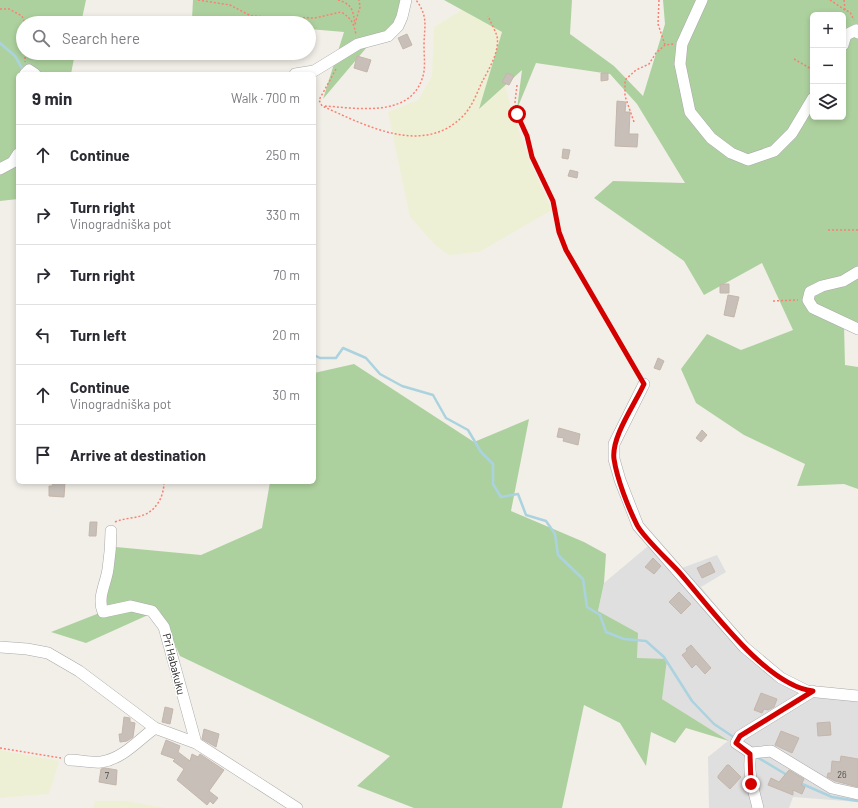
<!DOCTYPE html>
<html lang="en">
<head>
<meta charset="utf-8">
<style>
	:root { --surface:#fff; --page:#f7f7f7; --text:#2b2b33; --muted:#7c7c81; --line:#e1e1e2 }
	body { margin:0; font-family:Barlow,sans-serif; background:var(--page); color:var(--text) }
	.controls { position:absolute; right:12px; top:12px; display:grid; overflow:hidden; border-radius:6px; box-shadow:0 2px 6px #0003 }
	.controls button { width:36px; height:36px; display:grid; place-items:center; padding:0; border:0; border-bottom:1px solid var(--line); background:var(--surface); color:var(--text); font:20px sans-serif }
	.stop { position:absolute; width:12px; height:12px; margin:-9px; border:3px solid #d40000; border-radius:50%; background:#fff }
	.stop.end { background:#d40000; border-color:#fff; box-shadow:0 1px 4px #0008 }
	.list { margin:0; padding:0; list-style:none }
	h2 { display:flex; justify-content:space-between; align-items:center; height:52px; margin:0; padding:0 16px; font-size:17px }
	h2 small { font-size:13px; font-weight:400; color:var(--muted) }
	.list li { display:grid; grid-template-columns:26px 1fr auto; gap:12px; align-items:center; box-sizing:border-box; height:60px; padding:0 16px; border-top:1px solid var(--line) }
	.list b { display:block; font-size:15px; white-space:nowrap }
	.list p { margin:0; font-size:13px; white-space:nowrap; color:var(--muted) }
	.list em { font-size:13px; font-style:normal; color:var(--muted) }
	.icon { flex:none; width:22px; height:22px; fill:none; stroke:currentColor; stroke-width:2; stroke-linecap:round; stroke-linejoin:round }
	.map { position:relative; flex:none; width:858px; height:808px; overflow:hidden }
	.search { position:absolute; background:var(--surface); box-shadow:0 2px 6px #0003; left:16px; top:16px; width:300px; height:44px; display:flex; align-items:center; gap:10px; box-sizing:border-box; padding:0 14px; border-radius:22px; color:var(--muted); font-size:15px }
	.panel { position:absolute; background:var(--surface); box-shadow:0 2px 6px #0003; left:16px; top:72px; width:300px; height:412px; border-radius:6px }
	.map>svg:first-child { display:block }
	.residential { fill:#e0dfdf }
	.farmland { fill:#eef0d5 }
	.forest { fill:#add19e; fill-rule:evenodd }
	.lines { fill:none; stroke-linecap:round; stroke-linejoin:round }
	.stream { stroke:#aad3df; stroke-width:2.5 }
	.building { fill:#c7bfb8; stroke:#c4b6ab }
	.minor-casing { stroke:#a9a9a9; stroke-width:12 }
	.path { stroke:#fa8072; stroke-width:1.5; stroke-dasharray:2 2; stroke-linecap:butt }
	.minor { stroke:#fff; stroke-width:11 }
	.route { stroke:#d40000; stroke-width:5 }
	.labels { text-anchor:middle; stroke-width:3; stroke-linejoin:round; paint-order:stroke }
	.number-label { font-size:9px; fill:#4b4948 }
	.street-label { font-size:11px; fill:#222; stroke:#fff }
</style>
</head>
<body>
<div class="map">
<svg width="858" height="808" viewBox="0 0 858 808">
	<rect width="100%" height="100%" fill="#f2efe9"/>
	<path class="residential" d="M654 541 682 568 717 555 726 572 701 587 746 644 783 675 810 687 858 693V802L793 797 789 808H709L708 757 728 741 662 699 637 658 598 611 604 583Z"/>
	<path class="farmland" d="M462 10 502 32 480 108 505 85 512 112 529 159 552 210 479 252 449 255 436 246 410 217 388 112 418 100 432 76 434 27Z
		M0 750 59 761 49 794 0 798Z
		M95 801H126L166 808H93Z"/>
	<path class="forest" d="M0 0H86L81 23H23V53H75L71 74H18V199L0 201Z
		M193 0H406L405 16 367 47 323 99 344 32 309 29V23H236L192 19Z
		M444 0H572L570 34 614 66 643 96 665 24 663 0H858V325H844L845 365 858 367V489L844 484 797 486 805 464 744 435 696 403 681 369 707 334 741 350 793 330 762 263 704 295 684 261 594 198 613 181 685 183 637 104 610 74 536 63 517 109 522 70 479 109 502 32ZM813 15H843V117H813Z
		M354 364 474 442 529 419 511 511 584 542 606 554 604 583 598 611 638 633 637 658 667 659 662 699 729 741 686 728 675 743 651 732 646 766 620 723 584 705 562 808H414L357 786 390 756 180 656 159 610 86 643 51 632 102 612 116 547 201 555 262 528 270 482H314V373Z"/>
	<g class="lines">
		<path class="stream" d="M0 43 15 56 22 68
			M314 355 320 358H336L343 348 366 358 380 374 402 386 433 395 446 418 468 430 481 452 493 464V484L501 497 518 494 526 515 546 521 555 534 558 555 583 579 587 607 600 615 606 632 624 639 646 641 664 657 692 701 714 724 735 738
			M757 757 787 775
			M800 783 832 797 858 801"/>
	</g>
	<path class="building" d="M407 34 412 45 403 49 398 38Z
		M357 56 371 60 367 72 354 68Z
		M507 73 514 76 509 85 502 82Z
		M601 73H608V80L601 81Z
		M617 101 626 102 625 112H630L629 134H638L637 147 615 146Z
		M563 149 570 150 568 159 562 158Z
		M570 170 578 172 577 178 568 176Z
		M720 284H729V293H720Z
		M728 295 739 297 734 317 724 315Z
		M658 358 664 361 660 370 654 368Z
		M559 428 580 434 578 445 563 441 564 438 557 437Z
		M702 430 707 435 701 442 696 438Z
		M53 482H65L64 497 49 496V486H52Z
		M90 522H97L96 536H89Z
		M653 558 661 566 654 574 645 567Z
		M710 562 715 572 702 578 697 568Z
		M679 592 691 604 681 614 669 602Z
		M691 645 711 668 705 674 696 664 692 668 682 655 687 651 686 649Z
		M761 693 777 699 774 707 768 710 764 709 762 713 754 710Z
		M165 707 173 709 170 724 162 722Z
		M124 717 130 718V722L135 723 133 737 127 741 120 742 119 734H122Z
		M830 722 831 735 818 736 817 723Z
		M204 729 219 734 216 747 202 739Z
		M781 731 799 738 792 753 775 745Z
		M166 740 180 746 178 752 190 761 192 754 198 757 200 754 224 770 209 791 218 798 213 804 210 801 207 805 177 780 184 769 173 761 175 759 161 754Z
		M841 756 858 759V787L835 781 827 777 828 773H831L832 761 840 762Z
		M727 765H729L741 777 730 789 718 778V776Z
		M105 768 117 770 116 785 99 782 101 769Z
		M789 770 804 779 801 785 805 787 802 794 793 790V795L768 785 771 778 779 782Z"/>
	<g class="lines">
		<g class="minor-casing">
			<path id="minor" d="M702 0 682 44 680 64 690 112 711 138 731 153 748 160 774 151 792 133 813 98
				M843 45 846 35 856 30 858 33
				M25 74 29 70 35 74
				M295 74 314 71 358 44 388 36 398 26 402 17 406 0
				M0 169 13 162 18 154
				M858 272 843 281 822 286 810 292 808 300 813 308 858 329
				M644 384 614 444V459L620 480 638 526 744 647 781 678 807 691 858 696
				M111 531C111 543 110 556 108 569 106 584 97 597 103 612L131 606 152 611 164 627 196 743
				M0 647 27 649 48 653 79 671 155 728 196 743 297 808
				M751 753 736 743 740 736 813 691
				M70 760C80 760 91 763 101 762 123 759 138 740 155 728
				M758 808C754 791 747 772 751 753L771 751 832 788 858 794"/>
		</g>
		<path class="path" d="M198 0 230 5 251 16 269 17 315 18 341 12C351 18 354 23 356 35
			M338 0C352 4 353 10 355 24L360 7 359 0
			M659 0 658 24 665 45
			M830 0 845 10
			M844 0 845 10 850 12 854 20
			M0 9H9L22 16 25 23
			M25 53V62
			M794 59 813 70
			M336 69 319 100 322 106C365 125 423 157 463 116 472 107 477 93 482 82 489 69 500 51 497 36 495 30 491 23 488 16
			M517 85 515 102 517 114 527 136 532 157 553 201 559 232 566 250 639 375
			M325 106C356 108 409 118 422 79 426 69 424 57 424 46 424 27 429 17 416 0
			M634 122 625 96V80L636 70 649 64 656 53 665 45 674 44
			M828 230H858
			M773 301 798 300
			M115 522C132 515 146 521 158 503 162 497 164 489 164 482
			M0 748 61 758"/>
		<use href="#minor" class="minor"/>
	</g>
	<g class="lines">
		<path class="route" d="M517 114 527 136 532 157 553 201 559 232 566 250 644 384C635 404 611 437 614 459 617 479 628 507 637 525 643 537 669 561 679 572 710 607 766 686 813 691L740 736 736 743 750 754 751 784"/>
	</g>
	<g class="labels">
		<g class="number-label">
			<text x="842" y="778">26</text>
			<text x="107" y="779">7</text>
		</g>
		<g class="street-label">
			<text transform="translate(174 664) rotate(76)" y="4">Pri Habakuku</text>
		</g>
	</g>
</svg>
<div class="controls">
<button>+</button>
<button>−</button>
<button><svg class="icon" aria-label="layers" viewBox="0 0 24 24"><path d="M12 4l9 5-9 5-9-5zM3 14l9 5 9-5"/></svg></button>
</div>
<div class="stop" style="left:517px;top:114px"></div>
<div class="stop end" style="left:751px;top:784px"></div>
<div class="search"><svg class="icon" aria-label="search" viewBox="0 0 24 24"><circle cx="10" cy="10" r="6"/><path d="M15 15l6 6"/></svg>Search here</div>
<section class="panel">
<h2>9 min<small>Walk · 700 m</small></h2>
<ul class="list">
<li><svg class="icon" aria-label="ahead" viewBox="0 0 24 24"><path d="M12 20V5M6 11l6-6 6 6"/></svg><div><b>Continue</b></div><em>250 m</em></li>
<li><svg class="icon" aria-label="right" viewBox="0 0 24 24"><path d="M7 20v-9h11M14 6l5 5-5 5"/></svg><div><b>Turn right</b><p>Vinogradniška pot</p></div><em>330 m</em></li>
<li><svg class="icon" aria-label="right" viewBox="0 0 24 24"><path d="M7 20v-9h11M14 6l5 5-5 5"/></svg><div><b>Turn right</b></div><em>70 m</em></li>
<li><svg class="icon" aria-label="left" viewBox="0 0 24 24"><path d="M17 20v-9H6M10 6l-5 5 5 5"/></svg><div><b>Turn left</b></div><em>20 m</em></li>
<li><svg class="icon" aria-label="ahead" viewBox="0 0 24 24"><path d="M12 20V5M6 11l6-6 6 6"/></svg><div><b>Continue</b><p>Vinogradniška pot</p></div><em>30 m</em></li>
<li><svg class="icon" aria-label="arrive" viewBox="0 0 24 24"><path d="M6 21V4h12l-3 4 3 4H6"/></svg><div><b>Arrive at destination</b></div></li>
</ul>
</section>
</div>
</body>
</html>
